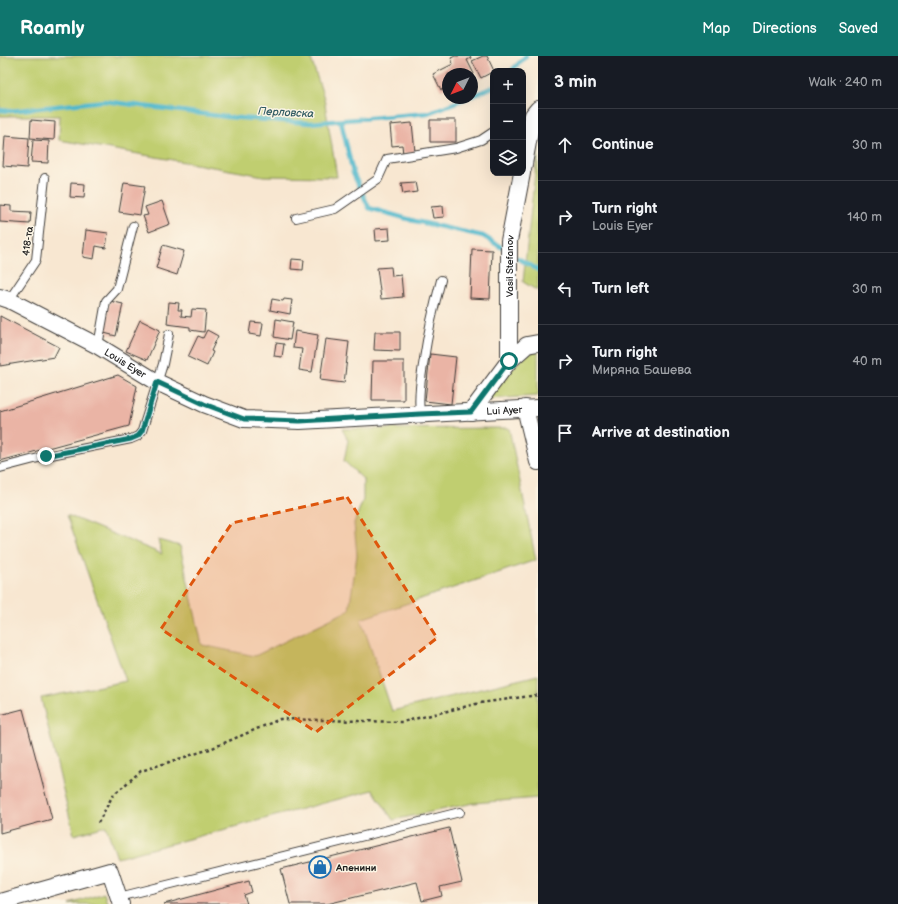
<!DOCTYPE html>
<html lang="en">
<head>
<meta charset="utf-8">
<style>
	:root { --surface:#171b24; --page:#20242c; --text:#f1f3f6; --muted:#9ea1a6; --line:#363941; --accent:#0f766e }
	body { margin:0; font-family:"Balsamiq Sans",sans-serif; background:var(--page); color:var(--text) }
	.controls { position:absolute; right:12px; top:12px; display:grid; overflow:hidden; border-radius:8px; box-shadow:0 4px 16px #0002 }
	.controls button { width:36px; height:36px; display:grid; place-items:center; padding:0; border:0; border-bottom:1px solid var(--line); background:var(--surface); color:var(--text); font:20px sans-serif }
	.compass { position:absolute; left:442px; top:12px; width:36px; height:36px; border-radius:50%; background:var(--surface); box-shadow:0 4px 16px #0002; rotate:228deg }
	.stop { position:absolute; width:12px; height:12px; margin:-9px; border:3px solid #0f766e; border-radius:50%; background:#fff }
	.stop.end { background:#0f766e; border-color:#fff; box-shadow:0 1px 4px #0008 }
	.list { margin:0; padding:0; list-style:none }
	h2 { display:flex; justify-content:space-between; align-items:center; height:52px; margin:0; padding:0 16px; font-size:17px }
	h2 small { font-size:13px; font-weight:400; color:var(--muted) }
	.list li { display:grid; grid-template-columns:26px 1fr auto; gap:12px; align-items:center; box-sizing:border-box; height:72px; padding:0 16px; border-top:1px solid var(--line) }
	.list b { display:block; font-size:15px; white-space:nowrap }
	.list p { margin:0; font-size:13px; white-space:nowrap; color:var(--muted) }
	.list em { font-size:13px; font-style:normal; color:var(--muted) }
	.icon { flex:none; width:22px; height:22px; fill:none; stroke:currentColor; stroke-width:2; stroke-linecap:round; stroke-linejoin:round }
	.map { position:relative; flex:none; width:538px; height:848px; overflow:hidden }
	header { display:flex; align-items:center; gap:24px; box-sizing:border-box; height:56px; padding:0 20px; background:var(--accent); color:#fff }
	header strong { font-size:19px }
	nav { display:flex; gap:22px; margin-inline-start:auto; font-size:14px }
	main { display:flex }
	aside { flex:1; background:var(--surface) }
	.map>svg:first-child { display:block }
	.green { fill:#c0ce6f; stroke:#6e7546 }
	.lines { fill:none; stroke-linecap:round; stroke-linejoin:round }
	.stream { stroke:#4eb7cc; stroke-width:4.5 }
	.building { fill:#eab4a5 }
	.lane-casing { stroke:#3d3a37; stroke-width:10 }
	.street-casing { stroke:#3d3a37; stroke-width:18 }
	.path { stroke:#3d3a37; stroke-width:2.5; stroke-dasharray:3 3; stroke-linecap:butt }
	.lane { stroke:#fff; stroke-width:8 }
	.street { stroke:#fff; stroke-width:16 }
	.route { stroke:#0f766e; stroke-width:5 }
	.marked { fill:#de560d; fill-opacity:0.2; stroke:#de560d; stroke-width:3; stroke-dasharray:8 5; stroke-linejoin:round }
	.labels { text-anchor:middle; stroke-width:3; stroke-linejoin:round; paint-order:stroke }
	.street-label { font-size:10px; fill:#1c1c1c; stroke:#fcf5e5 }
	.poi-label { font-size:10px; font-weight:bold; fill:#1c1c1c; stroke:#fcf5e5; text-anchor:start }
	.water-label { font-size:11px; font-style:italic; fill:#305a62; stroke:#fcf5e5 }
</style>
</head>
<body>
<header>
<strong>Roamly</strong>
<nav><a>Map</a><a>Directions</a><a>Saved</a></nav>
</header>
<main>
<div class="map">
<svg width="538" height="848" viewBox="0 0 538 848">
	<rect width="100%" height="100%" fill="#fcf5e5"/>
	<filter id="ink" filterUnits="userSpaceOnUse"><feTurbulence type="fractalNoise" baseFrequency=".025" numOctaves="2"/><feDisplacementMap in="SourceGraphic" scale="8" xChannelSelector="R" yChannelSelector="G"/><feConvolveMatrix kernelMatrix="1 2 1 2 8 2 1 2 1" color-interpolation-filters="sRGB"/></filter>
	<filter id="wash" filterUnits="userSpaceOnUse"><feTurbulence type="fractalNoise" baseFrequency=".012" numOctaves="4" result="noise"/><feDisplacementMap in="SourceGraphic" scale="16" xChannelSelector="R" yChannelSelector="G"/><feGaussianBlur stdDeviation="0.9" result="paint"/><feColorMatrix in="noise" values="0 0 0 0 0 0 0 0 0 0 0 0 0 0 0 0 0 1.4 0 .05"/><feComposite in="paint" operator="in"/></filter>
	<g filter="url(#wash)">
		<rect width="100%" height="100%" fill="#f8e7d1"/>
		<path class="green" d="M0 0H310L324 42 337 121 264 120 59 84 60 60H0Z
			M538 90V235L523 226Z
			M538 295V340L488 343 514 311 528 298Z
			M509 372 536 504 361 563 392 655 538 619V742L474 747 393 764 373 734 117 802 106 770 74 779 41 642 126 625 67 459 162 498 158 484 180 490 202 589 255 600 349 554 357 499 354 467 363 444V423L344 405 348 384 342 373Z
			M104 837 108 848H70Z"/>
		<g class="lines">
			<path class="stream" d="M511 15 526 0
				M472 40 493 31
				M0 54 10 55 104 45 227 61 310 67 428 57 467 42
				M341 65 353 117 369 152 415 165 483 180 501 191
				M518 202 538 214"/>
		</g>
		<g id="blocks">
			<path class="building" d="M455 0H470L471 2 467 4 474 18 472 19V18H448V31L441 34 433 18 453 8 451 2Z
				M483 0H487L494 15 481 22 472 5Z
				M31 64 55 66 54 84 30 82Z
				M430 64H456V86H430Z
				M412 67 415 96 403 98 402 89 392 90 390 69Z
				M5 80 29 82 27 112 3 110Z
				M33 84 49 85 48 107 31 106Z
				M415 126 417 136 403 138 401 127Z
				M71 127 85 128 84 142 70 141Z
				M124 127 145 130 140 159 119 156Z
				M162 145 170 168 149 176 143 160 148 159 145 151Z
				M0 149 11 150V155L31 156 30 168 0 166Z
				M443 150 444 161 433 162 431 151Z
				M389 172 390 184 376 185 375 173Z
				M86 174 108 177 106 192 96 190 94 203 83 201Z
				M163 189 184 195 177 219 156 212Z
				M472 193 492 194 490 243 470 242Z
				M292 203 304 204 303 214 291 213Z
				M391 211 392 220 401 219 403 241 381 243 377 212Z
				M272 243 283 245 284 243 292 244 290 258 270 254Z
				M110 245 123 248 116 280 104 277Z
				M169 246 179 247 178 254H182L181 260 191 261 192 253 206 254 204 276 190 274V271L167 268Z
				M0 260 59 291 54 301 0 310Z
				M276 263 293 266 290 284 274 281Z
				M140 264 160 274 147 304 126 295Z
				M251 266 263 267 261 280 249 278Z
				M207 274 218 280 211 295 213 296 207 310 188 301 198 280 203 282Z
				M295 275 318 279 312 316 299 314 302 293 293 292Z
				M375 276H400V295L374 294Z
				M326 283 349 286 344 327 320 324Z
				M276 287 284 288 282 301 274 300Z
				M430 298 456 301 451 348 425 345Z
				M373 305H404V344H372Z
				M118 319 137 330 129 370 0 405V355Z
				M23 653 52 763 0 777V659Z
				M449 772 462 826 440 831 442 840 422 845 417 826 327 848H290L281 813Z
				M249 825 252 836 244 839 247 848H164Z"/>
		</g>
	</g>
	<g filter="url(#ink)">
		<use href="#blocks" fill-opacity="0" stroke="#3d3a37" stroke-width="1"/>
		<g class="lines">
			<g class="lane-casing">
				<path id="lane" d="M296 162 335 153 378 123 387 103 456 92 481 84 493 76
					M9 244 36 204 45 122
					M98 290 106 245 117 233 133 170
					M420 358C418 339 421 321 424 303 428 276 434 250 441 224
					M0 412 46 400 131 383 138 380 142 375 163 308 169 278
					M119 841 460 756"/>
			</g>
			<g class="street-casing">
				<g id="street">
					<path d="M523 113 533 59 538 53"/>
					<path id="s1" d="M0 241 9 244 98 290 157 326 204 348 244 363 300 365 538 352"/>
					<path id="s2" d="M509 305V185L522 117"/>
					<path d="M525 352 538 406"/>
					<path d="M471 356 509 305 527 289 538 287"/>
					<path d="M0 846 110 815 121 848"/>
				</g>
			</g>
			<path class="path" d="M98 767 113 739 141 715 210 693 280 663 402 666 480 647 538 639"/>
			<use href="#lane" class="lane"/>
			<use href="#street" class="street"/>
		</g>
	</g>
	<g class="lines" filter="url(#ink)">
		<path class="route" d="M46 400 131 383 138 380 142 375 157 326 204 348 244 363 300 365 420 358 471 356 509 305"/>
	</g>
	<path class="marked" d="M347 441 437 582 316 676 161 573 232 467Z"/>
	<defs>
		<g id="shop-ring" transform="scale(1.15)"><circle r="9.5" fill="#fcf5e5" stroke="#1f6fb2" stroke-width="1.5"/><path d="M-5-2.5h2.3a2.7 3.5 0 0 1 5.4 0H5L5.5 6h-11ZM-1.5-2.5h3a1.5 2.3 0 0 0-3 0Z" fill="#1f6fb2"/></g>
	</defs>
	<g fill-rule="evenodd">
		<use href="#shop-ring" x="320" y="811"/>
	</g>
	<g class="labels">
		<g class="street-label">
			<text transform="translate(27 185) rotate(-82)" y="4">418-та</text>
			<text dy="4" stroke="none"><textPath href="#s2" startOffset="95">Vasil Stefanov</textPath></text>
			<text dy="4" stroke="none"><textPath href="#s1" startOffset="142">Louis Eyer</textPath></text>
			<text dy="4" stroke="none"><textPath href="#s1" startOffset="534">Lui Ayer</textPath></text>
		</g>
		<g class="poi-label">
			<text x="336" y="815">Апенини</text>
		</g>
		<g class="water-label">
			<text transform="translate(286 56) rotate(3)" y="4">Перловска</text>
		</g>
	</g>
</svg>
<div class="controls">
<button>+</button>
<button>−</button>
<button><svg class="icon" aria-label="layers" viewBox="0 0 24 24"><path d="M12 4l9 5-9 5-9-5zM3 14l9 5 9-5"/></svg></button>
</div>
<svg class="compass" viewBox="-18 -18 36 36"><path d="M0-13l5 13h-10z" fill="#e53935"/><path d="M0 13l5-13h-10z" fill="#9ea1a6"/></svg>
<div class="stop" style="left:509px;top:305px"></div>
<div class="stop end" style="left:46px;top:400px"></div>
</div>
<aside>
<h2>3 min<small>Walk · 240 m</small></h2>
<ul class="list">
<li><svg class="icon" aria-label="ahead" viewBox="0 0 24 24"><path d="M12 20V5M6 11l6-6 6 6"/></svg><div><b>Continue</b></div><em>30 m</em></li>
<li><svg class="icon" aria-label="right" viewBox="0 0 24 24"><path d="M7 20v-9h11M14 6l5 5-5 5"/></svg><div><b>Turn right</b><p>Louis Eyer</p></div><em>140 m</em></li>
<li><svg class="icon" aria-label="left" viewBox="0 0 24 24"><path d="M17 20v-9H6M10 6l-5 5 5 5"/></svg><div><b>Turn left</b></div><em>30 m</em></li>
<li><svg class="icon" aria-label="right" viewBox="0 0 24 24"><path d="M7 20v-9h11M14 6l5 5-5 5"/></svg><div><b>Turn right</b><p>Миряна Башева</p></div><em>40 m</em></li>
<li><svg class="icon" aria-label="arrive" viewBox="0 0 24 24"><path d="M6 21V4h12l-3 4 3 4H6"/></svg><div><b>Arrive at destination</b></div></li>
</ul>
</aside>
</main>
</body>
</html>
